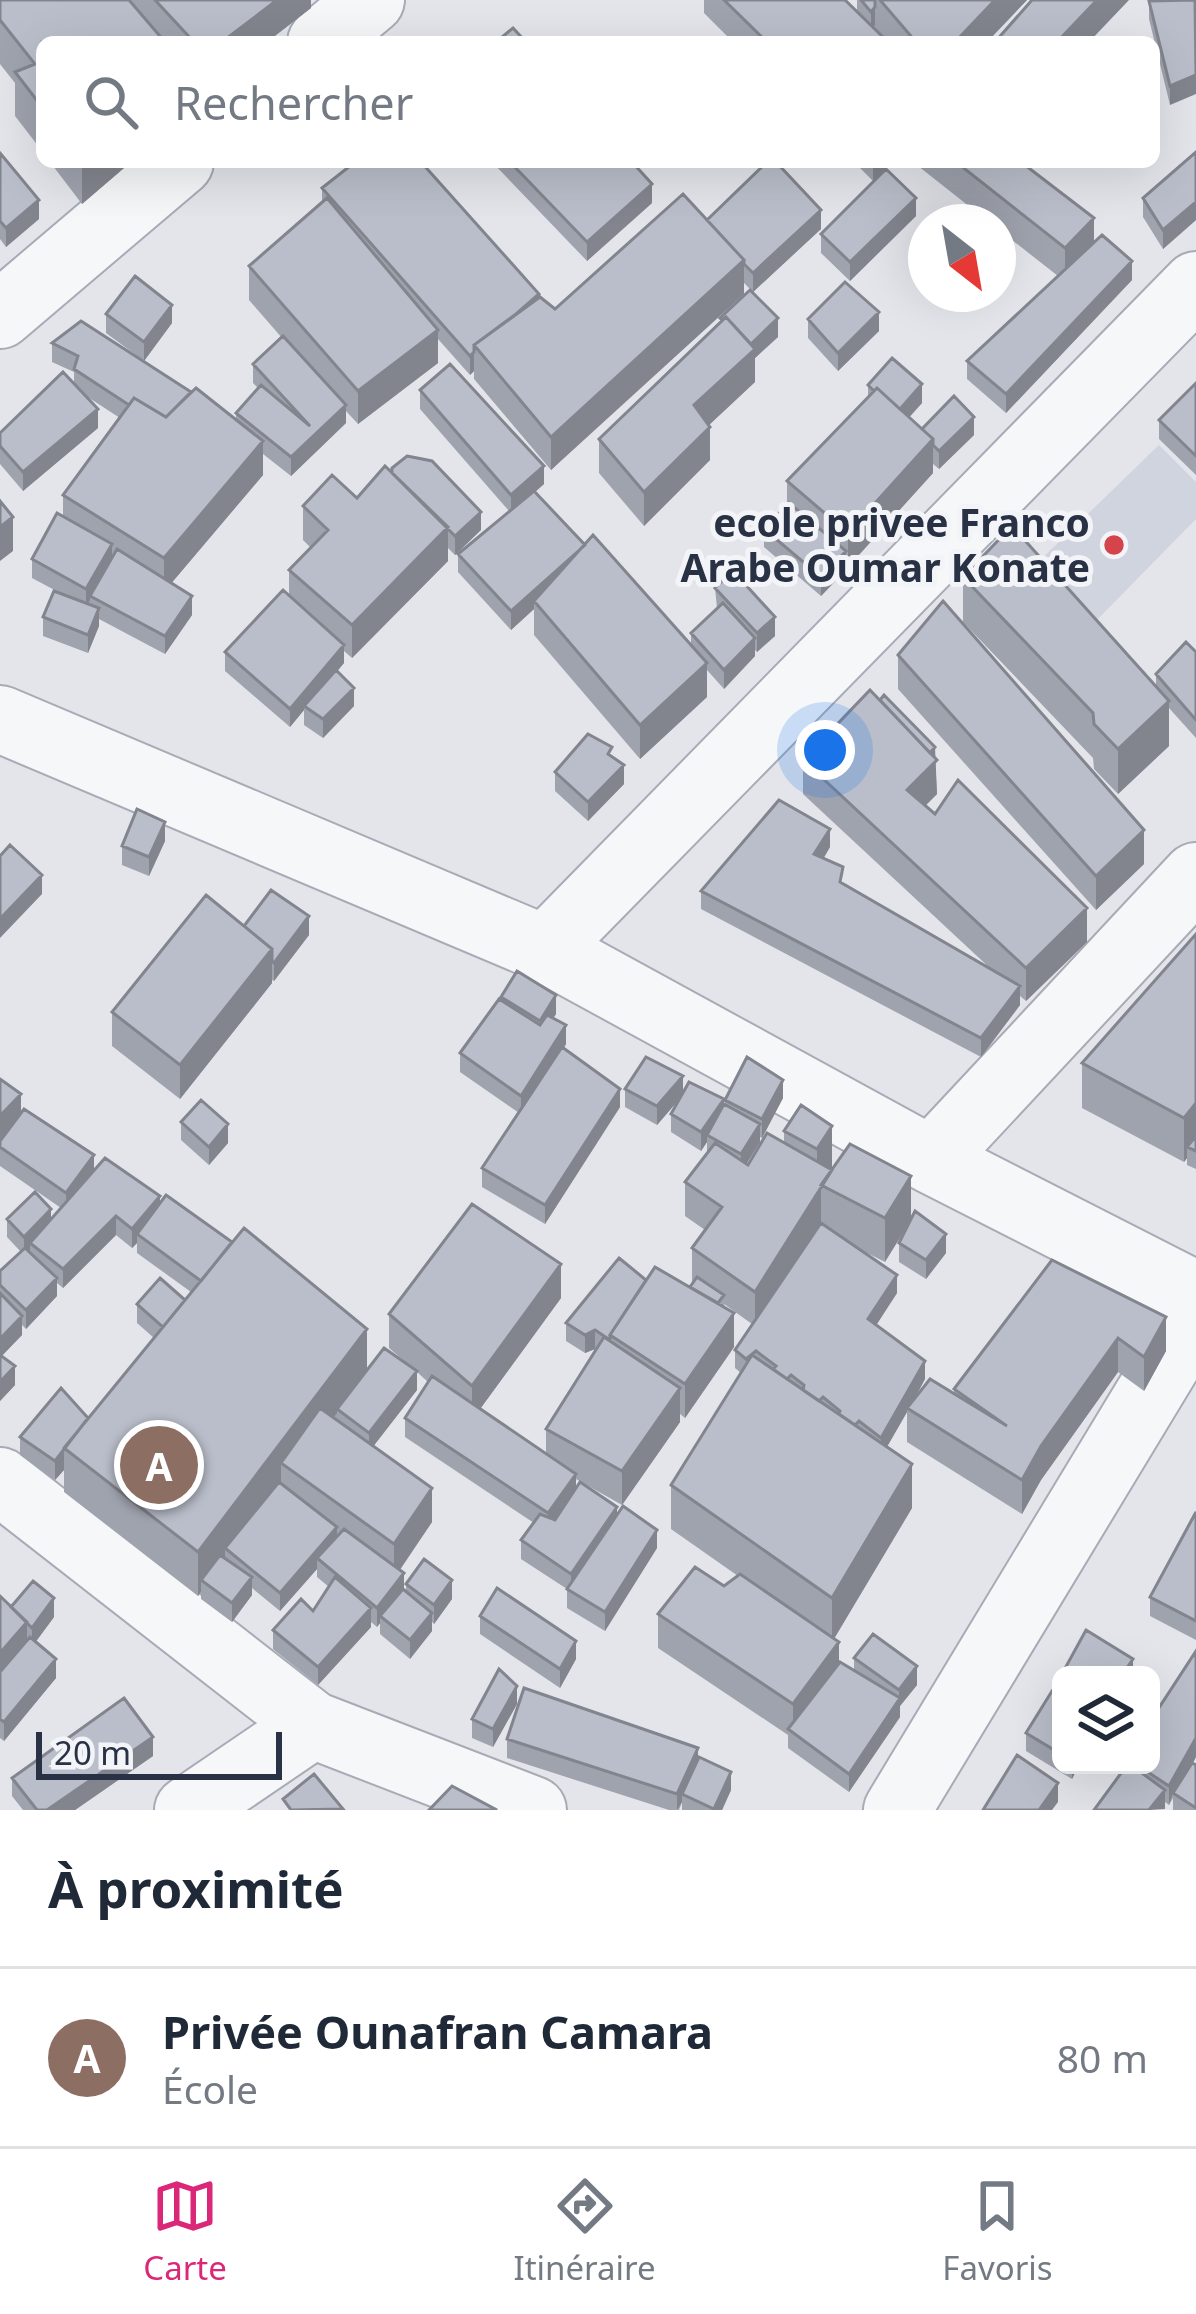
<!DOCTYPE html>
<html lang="fr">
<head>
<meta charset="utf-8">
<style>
	:root { --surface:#fff; --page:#f6f6f7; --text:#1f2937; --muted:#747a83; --line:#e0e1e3; --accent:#db2777 }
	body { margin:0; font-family:"Noto Sans",sans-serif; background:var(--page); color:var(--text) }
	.controls { position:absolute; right:36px; bottom:36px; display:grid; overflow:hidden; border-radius:18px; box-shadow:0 12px 48px #0002 }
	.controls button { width:108px; height:108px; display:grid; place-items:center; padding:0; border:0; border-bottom:3px solid var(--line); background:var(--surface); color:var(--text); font:60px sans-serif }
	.compass { position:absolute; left:908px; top:204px; width:108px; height:108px; border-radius:50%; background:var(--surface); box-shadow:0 12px 48px #0002; rotate:149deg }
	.scale { position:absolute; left:36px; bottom:30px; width:246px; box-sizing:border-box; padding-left:12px; border:6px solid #293145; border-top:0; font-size:33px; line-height:42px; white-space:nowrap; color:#293145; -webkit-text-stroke:9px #f3f4f8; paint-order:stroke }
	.you { position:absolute; left:825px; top:750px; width:42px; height:42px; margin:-30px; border:9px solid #fff; border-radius:50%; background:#1a73e8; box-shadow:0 0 0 18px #1a73e833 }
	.badge { display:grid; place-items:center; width:78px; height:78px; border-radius:50%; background:var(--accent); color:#fff; font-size:39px; font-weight:700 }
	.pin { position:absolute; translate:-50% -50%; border:6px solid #fff; box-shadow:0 3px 12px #0006 }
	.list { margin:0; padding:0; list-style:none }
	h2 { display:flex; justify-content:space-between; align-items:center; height:156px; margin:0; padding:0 48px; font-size:51px }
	h2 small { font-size:39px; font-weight:400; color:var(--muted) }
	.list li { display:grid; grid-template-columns:78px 1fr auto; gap:36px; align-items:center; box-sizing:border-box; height:180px; padding:0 48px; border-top:3px solid var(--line) }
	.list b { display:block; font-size:45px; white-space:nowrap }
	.list p { margin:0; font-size:39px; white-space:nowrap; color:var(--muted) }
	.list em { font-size:39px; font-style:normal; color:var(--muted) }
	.icon { flex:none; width:66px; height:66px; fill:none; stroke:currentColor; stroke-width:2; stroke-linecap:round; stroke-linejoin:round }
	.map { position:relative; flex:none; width:1196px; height:1810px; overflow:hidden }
	.search { position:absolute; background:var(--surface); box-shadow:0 12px 48px #0002; left:36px; right:36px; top:36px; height:132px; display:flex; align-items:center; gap:30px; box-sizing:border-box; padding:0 42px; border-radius:18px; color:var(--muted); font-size:45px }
	.sheet { height:336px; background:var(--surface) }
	nav { display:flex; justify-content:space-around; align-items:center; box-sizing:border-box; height:168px; border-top:3px solid var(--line); background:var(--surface); font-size:33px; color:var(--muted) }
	nav a { display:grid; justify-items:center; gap:6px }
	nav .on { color:var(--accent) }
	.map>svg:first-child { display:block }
	.built { fill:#d0d4de }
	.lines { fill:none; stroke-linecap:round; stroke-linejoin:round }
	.street-casing { stroke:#a7abb6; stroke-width:70 }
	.street { stroke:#f6f7f9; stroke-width:66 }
	.wall { fill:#9fa3ae }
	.shaded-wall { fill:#82858d }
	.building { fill:#b9beca; stroke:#82858d; stroke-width:3 }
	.poi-dot { fill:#d5434b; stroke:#f3f4f8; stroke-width:4.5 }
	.labels { text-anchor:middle; stroke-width:10; stroke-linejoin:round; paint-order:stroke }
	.poi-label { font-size:39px; font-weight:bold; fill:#293145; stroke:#f3f4f8; text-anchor:end }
</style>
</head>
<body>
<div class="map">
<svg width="1196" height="1810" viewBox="0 0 1196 1810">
	<rect width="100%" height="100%" fill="#e3e5eb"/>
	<path class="built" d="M1159 445 1196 482V519L1087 630 1030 570Z"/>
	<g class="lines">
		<g class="street-casing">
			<path id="street" d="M321 42 371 0
				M0 315 180 162
				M0 719 545 949 931 1160 1196 1295
				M545 949 1196 285
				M931 1160 1196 876
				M0 1481 313 1725 533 1810
				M188 1810 313 1725
				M897 1810 1196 1316"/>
		</g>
		<use href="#street" class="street"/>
	</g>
	<path class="wall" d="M0 0H311V8L267 42H42V151L15 116V83L0 64Z
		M704 0H845L857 12V0H1027L987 42H733L704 13Z
		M1195 0 1170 105 1149 19V1Z
		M1196 152V220L1163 249 1143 217V198Z
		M0 153 39 219 6 247 0 239Z
		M50 162H131L82 204Z
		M492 162H632L652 203 587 261Z
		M854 162H893L873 181Z
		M913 162H1021L1094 243 1132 280 1006 413 967 379V361L1058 276 998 229V222H989Z
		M322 188 539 298 555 309 707 220 821 229 753 292 744 283 551 470 474 379V371L470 375 438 339V363L358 424 346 411V423L291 476 263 454V475L171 583 192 615 165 654 99 619V626L88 653 43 636V617L62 594 32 578V559L63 517V495L120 418 83 394 98 428 23 491 0 464V433L74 383V372L52 362V343L191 392 236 419V413L258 388 253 383V364L282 338 249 300V266L322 202Z
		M916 216 850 281 821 253V234Z
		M106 314 172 323 144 361 106 333Z
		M720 318 778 337 755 358V382L709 425 710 460 644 526 599 473V439L720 323Z
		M808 319 879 331 838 371 808 338Z
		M1196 383V475L1159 439V420Z
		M868 385 922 403 909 417 922 429 974 435 939 469 933 464V473L848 567 846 566V570L821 596 764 547V529L787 505V481L868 398Z
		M420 390 544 484 535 492 585 545 691 645V633L717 608 715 588 775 636 757 652 755 650V656L724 689 707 670V697L640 759 534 635V609L511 630 458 572V554L509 511 420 409Z
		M392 473 481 530 455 555 448 548V561L352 658 344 651V663L337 671 354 706 323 738 304 725V710L290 727 225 671V652L289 596V570L311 548 303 540V506L357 498Z
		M963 577 1156 687V674L1196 652V738L1169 708V746L1118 794 1094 769 1093 758 963 622Z
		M898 655 1144 864 1096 910 898 689Z
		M612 757 624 784 588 821 555 791V772Z
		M935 758 937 794 925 806 1087 942 1026 1001 1020 996V1005L981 1057 701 909V891L830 847 824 858 843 883 992 970 803 794V760Z
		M165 841 149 876 122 865V846Z
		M244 926 309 935 274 981 272 980V983L180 1099 112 1046V1012Z
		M1196 934V1169L1187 1165V1158L1184 1162 1082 1108V1063Z
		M501 997 556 1014 553 1018 566 1044 564 1048 620 1107 545 1224 482 1187V1168L519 1113 460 1072V1053L501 1000Z
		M0 1079 21 1113 94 1171 160 1202 367 1371 410 1366 389 1348V1314L561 1298 480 1409 546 1454V1429L595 1349 585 1353 566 1341V1323L646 1280 690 1287 694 1283 692 1282V1248L705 1230 685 1216V1182L707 1153V1142L701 1151 671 1132V1114L680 1098 657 1125 625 1107V1089L683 1093 725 1104V1100L783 1098 762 1138 760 1137V1142L746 1163 748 1165 784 1143V1131L801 1105 832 1169 911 1176 885 1262 859 1249 897 1293 876 1325 925 1379 915 1397 954 1394V1389L1052 1260 1166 1351 1144 1391 1118 1372 1041 1480 1022 1514 907 1442V1412L887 1447 912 1508 834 1639 839 1663 854 1671V1658L917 1685 900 1706V1717L849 1792 788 1748V1735L658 1648V1614L724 1586 738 1576 671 1529V1485L741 1373 735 1368V1350L752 1324 724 1304 734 1347 685 1418 680 1414V1422L622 1505 576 1479V1490L617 1515 657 1548 605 1631 567 1608V1589L521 1559V1540L534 1523 405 1437V1418L428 1382 417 1372V1390L373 1446 432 1522 400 1570 404 1590 406 1592V1584L452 1599 434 1624 432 1622V1631L410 1659 380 1634V1623L377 1627 371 1622V1627L318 1685 273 1649V1630L313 1611 329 1587 317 1577V1569L280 1611 252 1588V1595L232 1622 201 1599V1592L198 1596 64 1492V1470L55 1480 20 1455V1437L88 1418 154 1338 137 1323V1304L185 1300 191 1292 137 1253V1243L132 1248 116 1235 63 1288 57 1283V1296L26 1329 22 1325V1335L1 1356 15 1385 0 1401V1271L21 1252 7 1237V1219H51L61 1208 0 1166Z
		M181 1122 228 1143 209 1165 181 1140Z
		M899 1243 946 1253 926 1279 899 1262Z
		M1196 1512V1640L1150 1616V1597Z
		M0 1596 11 1607 54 1617 36 1641 56 1678 4 1741 0 1738Z
		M480 1616 576 1659 560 1688 480 1634Z
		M1196 1651V1757L1193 1763 1196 1765V1810H1173V1798L1169 1805 1165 1802V1809L1111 1765H1151L1153 1717Z
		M1061 1697V1765H1079L1072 1779 1026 1751V1733Z
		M517 1704 493 1747 472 1738V1719Z
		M507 1739 698 1759 731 1790 722 1810H682V1802L679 1810H669L507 1758Z
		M153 1756 75 1810H23L12 1796V1778Z"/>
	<path class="shaded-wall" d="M277 0H311V8L267 42H222Z
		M995 0H1027L987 42H955Z
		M1097 0H1129L1089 42H1057Z
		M875 7V25L871 30V12Z
		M1196 75V94L1170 105V86Z
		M82 162H131L82 204Z
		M873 162H893L873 181Z
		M652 184V203L587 261V242Z
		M916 198V216L850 281V262Z
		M39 200V219L6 247V228Z
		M1196 202V220L1163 249V230Z
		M821 210V229L753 292V273Z
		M1094 218V252L1065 282V248Z
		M744 260V294L551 470V437Z
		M1132 261V280L1006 413V394Z
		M172 305V323L144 361V342Z
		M879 312V331L838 371V353Z
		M778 318V337L755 358V382L694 439V405L748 346Z
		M438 330V363L358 424V391Z
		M474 352V371L470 375V356Z
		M922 384V403L897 431V412Z
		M346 405V423L291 476V457Z
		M98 409V428L23 491V472Z
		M974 417V435L939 469V451Z
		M710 427V460L644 526V492Z
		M933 439V473L848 567V533Z
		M263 441V475L164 592V558Z
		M544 466V484L511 513V495Z
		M481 512V530L455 555V536Z
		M13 517V551L0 561V527Z
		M448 527V561L352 658V625Z
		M112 544V563L90 596V600L86 607V589Z
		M585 545 534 601V609L511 630V611Z
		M846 551V570L821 596V577Z
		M192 596V615L165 654V636Z
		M99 608V626L88 653V635Z
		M775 617V636L757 652V633Z
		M755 638V656L724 689V670Z
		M344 645V663L307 708 304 706V710L290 727V709Z
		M707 663V697L640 759V725Z
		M354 688V706L323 738V719Z
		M1169 701V746L1118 794V749Z
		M935 747 937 794 907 824V790Z
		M624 765V784L588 821V802Z
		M165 822V841L149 876V857Z
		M830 829V847L814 873V854Z
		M1144 830V864L1096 910V876Z
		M42 875V894L0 938V919Z
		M1087 908V942L1026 1001V968Z
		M309 916V935L274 981V963Z
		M272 949V983L180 1099V1065Z
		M1020 986V1005L981 1057V1038Z
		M556 995V1014L540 1039V1021Z
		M566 1025V1044L521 1114V1096Z
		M683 1076V1095L657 1125V1106Z
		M783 1080V1098L762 1138V1119Z
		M620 1089V1107L545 1224V1205Z
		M21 1094V1127L0 1147V1116Z
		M724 1099V1118L707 1135V1142L701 1151V1132Z
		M1196 1103V1147H1187V1158L1184 1162V1118Z
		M228 1124V1143L209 1165V1147Z
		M760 1124V1142L741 1173V1154Z
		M832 1126V1170L817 1194V1149Z
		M94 1155V1174L66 1211V1193Z
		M911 1176V1220L885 1262V1218Z
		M821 1189V1223L755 1326V1292Z
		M160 1196V1215L137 1234V1243L132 1248V1229Z
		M51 1209V1228L30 1243V1250L24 1255V1237Z
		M116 1216V1235L63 1288V1269Z
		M946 1234V1253L926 1279V1260Z
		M561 1264V1298L472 1420V1386Z
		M897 1275V1293L868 1338V1319Z
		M57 1278V1296L26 1329V1310Z
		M734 1313V1347L685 1418V1384Z
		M22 1316V1335L0 1358V1339Z
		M1166 1317V1351L1144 1391V1357Z
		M367 1329V1374L337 1409V1413L293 1471 281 1463V1486L225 1548V1560L201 1580V1592L198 1596V1552Z
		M595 1330V1349L585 1353V1335Z
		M1118 1338V1372L1041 1480 1022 1514V1480L1041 1446Z
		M925 1361V1379L909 1409 907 1408V1412L881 1457V1438Z
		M15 1366V1385L0 1401V1382Z
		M417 1371V1390L369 1452V1433Z
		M680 1388V1422L622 1505V1471Z
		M64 1451V1470L55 1480V1461Z
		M912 1464V1508L832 1642V1598Z
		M576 1474V1493L548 1532V1513Z
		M432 1488V1522L394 1578V1544Z
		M617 1507V1525L571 1592V1574Z
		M337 1527V1545L317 1558V1569L280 1611V1593Z
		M657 1530V1548L605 1631V1612Z
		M404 1573V1591L380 1616V1623L377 1627V1608Z
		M252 1577V1595L232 1622V1603Z
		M452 1580V1599L434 1624V1605Z
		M54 1598V1617L32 1647V1628Z
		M371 1608V1627L318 1685V1667Z
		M432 1613V1631L410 1659V1640Z
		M27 1622V1655L0 1687V1653Z
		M576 1641V1659L560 1688V1669Z
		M839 1642V1676L793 1733V1704Z
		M56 1659V1678L4 1741V1722Z
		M1133 1659V1675H1122Z
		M917 1666V1685L900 1706V1717L849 1792V1774L899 1701V1690Z
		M517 1686V1704L493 1747V1729Z
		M153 1737V1756L75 1810H47Z
		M1196 1738V1757L1175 1795 1173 1793 1169 1805V1786Z
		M698 1748V1767L682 1794V1802L677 1810V1794Z
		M1072 1765H1079L1072 1779Z
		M731 1772V1790L722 1810H714Z
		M1058 1783V1802L1052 1810H1039Z
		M1165 1790V1809L1149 1810Z"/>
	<path class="building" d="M0 0H129L165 42H42V107L15 72 35 64 0 20Z
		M155 0H277L222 42H194Z
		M724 0H845L888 42H767Z
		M861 0H875V7L871 12Z
		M880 0H995L955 42H916Z
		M1032 0H1097L1057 42H995Z
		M1195 0 1196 75 1170 86 1149 1Z
		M513 28 526 42H496Z
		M1196 152V202L1163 230 1143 198Z
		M0 153 39 200 6 228 0 221Z
		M355 162H421L539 294 516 314 474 345V352L470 356 322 188Z
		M510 162H632L652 184 587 242Z
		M767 162H776L821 210 753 273 744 264V260L707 220Z
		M956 162H1021L1094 218 1065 248Z
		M886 169 916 198 850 262 821 234Z
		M683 194 744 260 551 437 474 345 540 297 555 309Z
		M327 198 438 330 358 391 249 266Z
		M1102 235 1132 261 1006 394 967 361Z
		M135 276 172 305 144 342 106 314Z
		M845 282 879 312 838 353 808 319Z
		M750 290 778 318 751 344 726 317 722 320 720 318Z
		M726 317 755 349 694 405 710 427 644 492 599 439Z
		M81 321 191 392 166 417 134 398 129 405 74 369 78 356 52 343Z
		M283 336 346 405 291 457 236 413 261 385 310 426 253 364Z
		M892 358 922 384 900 409 877 388 874 391 868 385Z
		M450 364 544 466 511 495 420 390Z
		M63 372 98 409 23 472 0 446V433Z
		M1196 383V456L1159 420Z
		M196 388 263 441 164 558 63 495 134 398 166 417Z
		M877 388 933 439 848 533 787 481Z
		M954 396 974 417 939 451 933 445V439L922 429Z
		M407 456 432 461 481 512 455 536 392 473V468Z
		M385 466 448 527 352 625 289 570 328 530 303 506 332 475 357 498Z
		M534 491 585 545 511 611 458 554Z
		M0 501 13 517 0 527Z
		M789 503 846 551 821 577 764 529Z
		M57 513 112 544 86 589 32 559Z
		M1012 526 1169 701 1118 749 1094 724 1093 713 963 577Z
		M593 535 707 663 640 725 534 601Z
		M117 549 192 596 165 636 90 596Z
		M733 571 775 617 757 633 715 588Z
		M283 590 344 645 290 709 225 652Z
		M54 591 99 608 88 635 43 617Z
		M943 601 1144 830 1096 876 898 655Z
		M723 603 755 638 724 670 691 633Z
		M1186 642 1196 652V720L1156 674Z
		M336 670 354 688 323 719 304 706Z
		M870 690 937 760 907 790 935 814 958 780 1087 908 1026 968 803 760Z
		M884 695 935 747 930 753 880 700Z
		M588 734 612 747 608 754 624 765 588 802 555 772Z
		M779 800 830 829 814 854 843 867 840 882 1020 986 981 1038 701 891Z
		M137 809 165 822 149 857 122 846Z
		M10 845 42 875 0 919V856Z
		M271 890 309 916 274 963 272 961V949L244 926Z
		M206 895 272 949 180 1065 112 1012Z
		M1196 934V1103L1184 1118 1082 1063Z
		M517 971 556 995 540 1021 501 997Z
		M499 999 540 1025 547 1015 566 1025 521 1096 460 1053Z
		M562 1047 620 1089 545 1205 482 1168Z
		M646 1057 683 1076 657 1106 625 1089Z
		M747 1057 783 1080 762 1119 725 1100Z
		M0 1079 21 1094 0 1116Z
		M689 1082 724 1099 701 1132 671 1114Z
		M201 1100 228 1124 209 1147 181 1122Z
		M724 1104 760 1124 741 1154 707 1135Z
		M801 1105 832 1126 817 1149 784 1131Z
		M24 1109 94 1155 66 1193 0 1147V1141Z
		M767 1133 832 1170 755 1292 692 1248 722 1207 685 1182 715 1143 748 1165Z
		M1196 1136V1151L1187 1147Z
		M850 1144 911 1176 885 1218 821 1185Z
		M105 1158 160 1196 132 1229 116 1216 63 1269 30 1243Z
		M35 1192 51 1209 24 1237 7 1219Z
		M166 1195 232 1242 201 1281 137 1234Z
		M472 1204 561 1264 472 1386 389 1314Z
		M915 1211 946 1234 926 1260 899 1243Z
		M821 1223 897 1275 868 1319 925 1361 881 1438 859 1421 855 1425 839 1414 840 1411 823 1397 819 1401 803 1390 804 1385 791 1375 787 1379 773 1369 776 1366 756 1351 746 1359 735 1350Z
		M244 1228 367 1329 198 1552 64 1448Z
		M25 1248 57 1278 26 1310 0 1285V1271Z
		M619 1258 646 1280 610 1335V1340L595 1330 585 1335 566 1323Z
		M1052 1260 1166 1317 1144 1357 1118 1338 1041 1446 1022 1480 907 1408 930 1379 1007 1426 954 1389Z
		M655 1267 734 1313 685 1384 610 1335Z
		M697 1277 724 1295 718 1303 690 1287Z
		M160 1278 185 1300 163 1327 137 1304Z
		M0 1293 22 1316 0 1339Z
		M604 1337 680 1388 622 1471 546 1429Z
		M384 1348 417 1371 369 1433 337 1409Z
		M0 1355 15 1366 0 1382Z
		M752 1355 912 1464 832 1598 671 1485Z
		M432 1376 576 1474 548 1513 405 1418Z
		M61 1388 88 1418 55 1461 20 1437Z
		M320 1408 432 1488 394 1544 281 1463Z
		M279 1482 337 1527 280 1593 225 1548Z
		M580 1482 617 1507 571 1574 521 1540 540 1514 555 1520Z
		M623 1506 657 1530 605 1612 567 1589Z
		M1196 1512V1621L1150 1597Z
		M344 1529 404 1573 377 1608 317 1558Z
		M220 1555 252 1577 232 1603 201 1580Z
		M424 1559 452 1580 434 1605 406 1584Z
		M695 1567 724 1586 740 1574 839 1642 793 1704 658 1614Z
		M335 1577 371 1608 318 1667 273 1630 301 1599 313 1611Z
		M33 1581 54 1598 32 1628 11 1607Z
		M497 1588 576 1641 560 1669 480 1616Z
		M403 1589 432 1613 410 1640 380 1616Z
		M0 1596 27 1622 0 1653Z
		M1086 1630 1133 1659 1122 1675H1067L1063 1672Z
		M873 1634 917 1666 899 1690 854 1658Z
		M30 1637 56 1659 4 1722 0 1719V1672Z
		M1196 1651V1738L1169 1786 1137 1765H1151V1720Z
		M840 1662 900 1698 849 1774 788 1729Z
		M499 1669 517 1686 493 1729 472 1719Z
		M524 1688 698 1748 677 1794 507 1739Z
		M1052 1691 1061 1697V1754L1026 1733Z
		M124 1698 153 1737 47 1810H37L12 1778Z
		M1017 1755 1058 1783 1039 1810H983Z
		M699 1757 731 1772 714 1809 682 1794Z
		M1192 1763 1196 1765V1808L1173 1793Z
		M1127 1765H1131L1165 1790 1149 1810H1094Z
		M314 1774 343 1809 291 1810 283 1799Z
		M452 1786 497 1810H429Z"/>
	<circle class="poi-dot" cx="1114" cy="545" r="12"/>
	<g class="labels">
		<g class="poi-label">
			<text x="1090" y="537">ecole privee Franco<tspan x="1090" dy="45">Arabe Oumar Konate</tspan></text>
		</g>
	</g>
</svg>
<div class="controls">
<button><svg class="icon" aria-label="layers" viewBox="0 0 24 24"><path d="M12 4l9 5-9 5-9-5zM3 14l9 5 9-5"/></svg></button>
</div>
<svg class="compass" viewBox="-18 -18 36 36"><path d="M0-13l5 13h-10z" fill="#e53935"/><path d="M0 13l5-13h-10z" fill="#747a83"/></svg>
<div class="scale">20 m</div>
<div class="you"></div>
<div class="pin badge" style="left:159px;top:1465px;background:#8d6e63">A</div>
<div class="search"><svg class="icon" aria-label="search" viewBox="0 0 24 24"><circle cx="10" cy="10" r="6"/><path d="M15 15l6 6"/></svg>Rechercher</div>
</div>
<section class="sheet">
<h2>À proximité<small></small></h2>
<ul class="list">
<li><span class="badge" style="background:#8d6e63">A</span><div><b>Privée Ounafran Camara</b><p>École</p></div><em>80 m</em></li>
</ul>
</section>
<nav>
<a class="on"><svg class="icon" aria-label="map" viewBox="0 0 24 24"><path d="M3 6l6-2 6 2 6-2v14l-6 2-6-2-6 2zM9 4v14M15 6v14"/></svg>Carte</a>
<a><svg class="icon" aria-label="directions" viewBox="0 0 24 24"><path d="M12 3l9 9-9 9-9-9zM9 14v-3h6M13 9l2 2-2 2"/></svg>Itinéraire</a>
<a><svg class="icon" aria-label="saved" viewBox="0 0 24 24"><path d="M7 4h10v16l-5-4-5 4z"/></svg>Favoris</a>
</nav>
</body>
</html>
